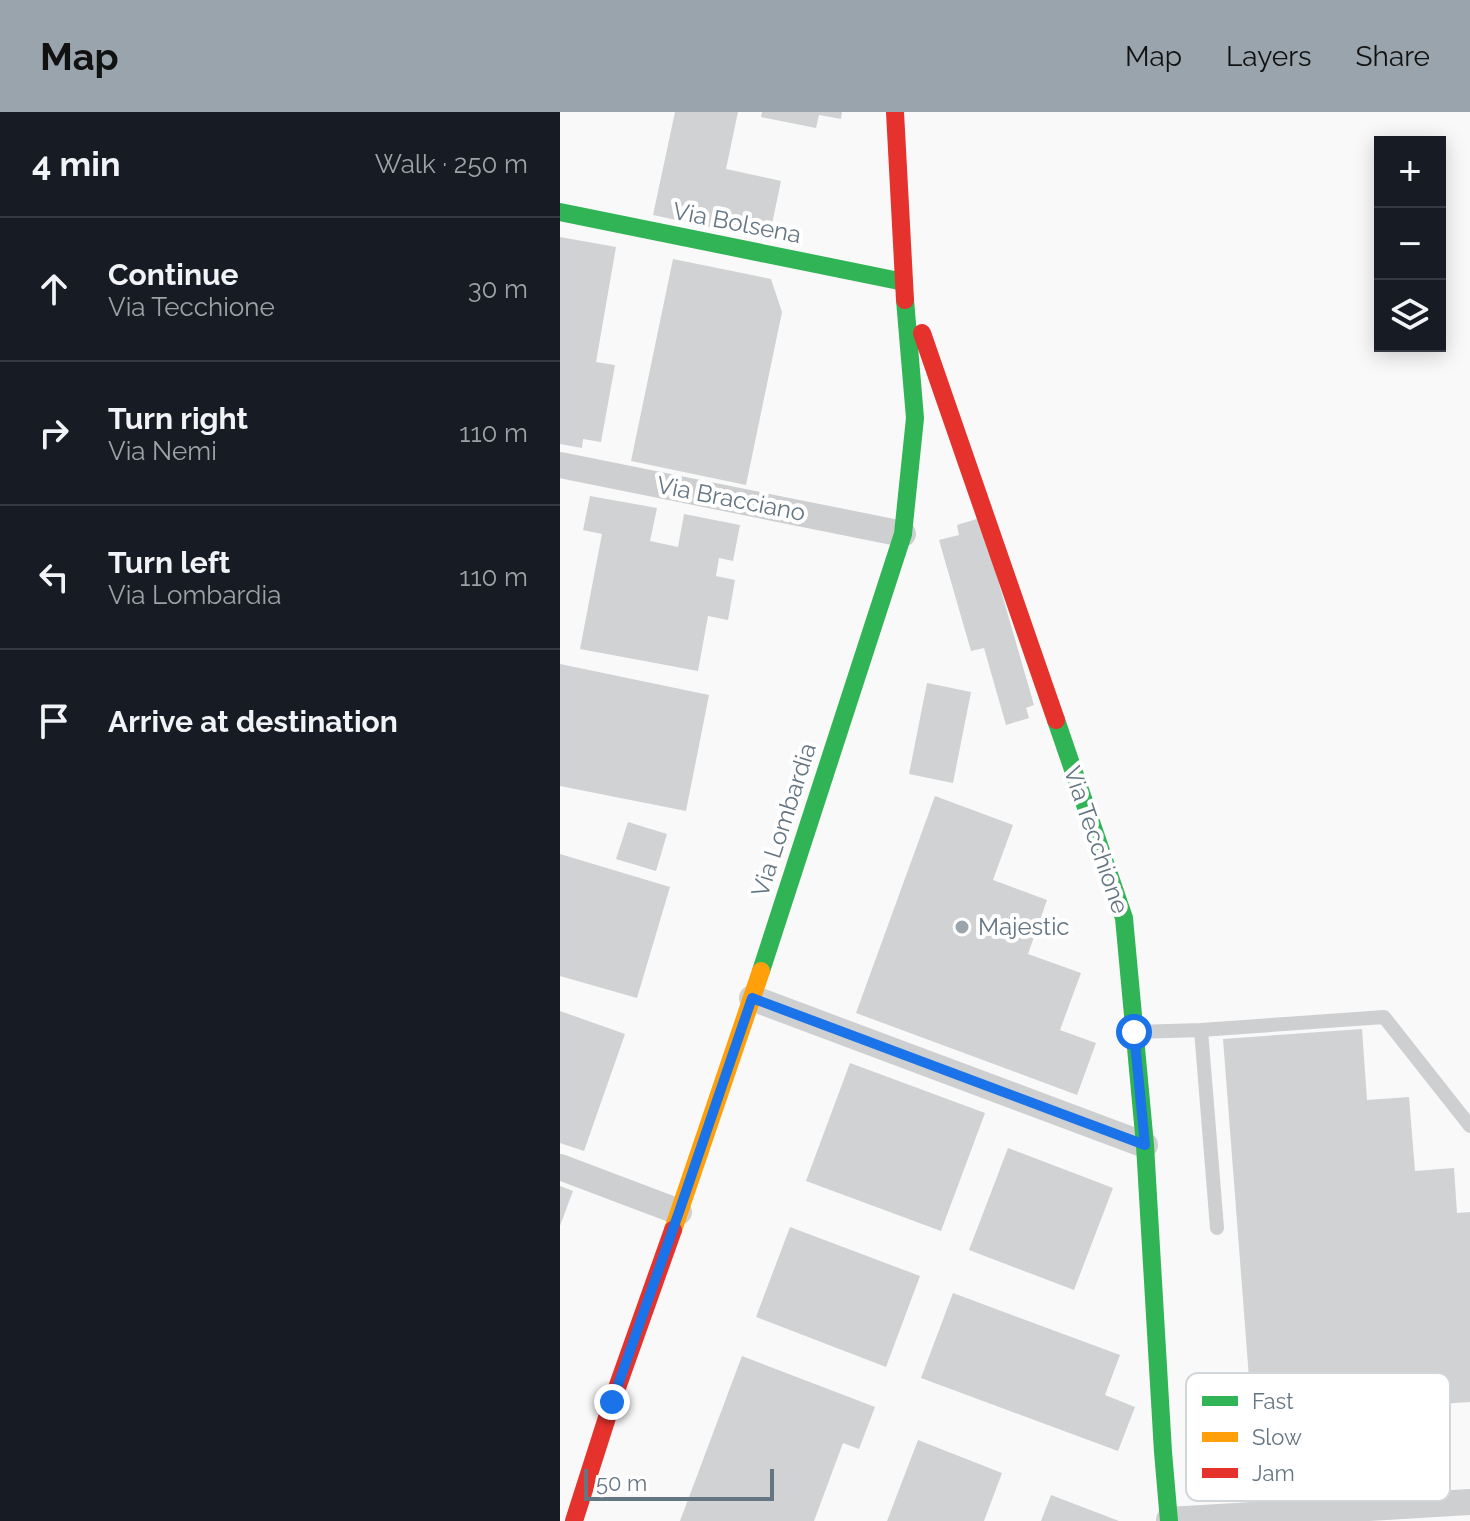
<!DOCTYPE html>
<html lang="en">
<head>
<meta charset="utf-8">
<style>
	:root { --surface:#171b24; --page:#242831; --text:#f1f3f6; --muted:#9ea1a6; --line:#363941; --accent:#99a4ac }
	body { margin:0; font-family:Raleway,sans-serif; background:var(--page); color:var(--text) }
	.controls { position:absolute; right:24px; top:24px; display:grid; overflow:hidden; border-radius:0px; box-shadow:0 4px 20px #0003 }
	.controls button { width:72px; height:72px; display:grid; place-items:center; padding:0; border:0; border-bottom:2px solid var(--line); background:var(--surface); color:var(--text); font:40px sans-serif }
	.scale { position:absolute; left:24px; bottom:20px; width:190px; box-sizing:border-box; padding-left:8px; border:4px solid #657683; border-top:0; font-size:22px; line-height:28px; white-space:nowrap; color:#657683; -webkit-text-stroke:6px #fff; paint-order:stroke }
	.stop { position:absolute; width:24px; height:24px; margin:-18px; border:6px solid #1a73e8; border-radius:50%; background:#fff }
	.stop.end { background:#1a73e8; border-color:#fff; box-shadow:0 2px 8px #0008 }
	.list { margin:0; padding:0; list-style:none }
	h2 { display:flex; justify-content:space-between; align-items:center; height:104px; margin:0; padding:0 32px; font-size:34px }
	h2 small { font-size:26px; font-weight:400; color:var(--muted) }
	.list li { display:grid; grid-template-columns:52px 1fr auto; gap:24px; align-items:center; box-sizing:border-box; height:144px; padding:0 32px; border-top:2px solid var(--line) }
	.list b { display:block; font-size:30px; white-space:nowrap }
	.list p { margin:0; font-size:26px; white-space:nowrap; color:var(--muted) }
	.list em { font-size:26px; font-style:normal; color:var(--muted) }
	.icon { flex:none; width:44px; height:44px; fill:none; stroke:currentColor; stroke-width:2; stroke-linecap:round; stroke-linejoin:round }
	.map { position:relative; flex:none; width:910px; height:1409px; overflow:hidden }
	header { display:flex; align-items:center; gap:48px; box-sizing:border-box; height:112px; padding:0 40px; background:var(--accent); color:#111 }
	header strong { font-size:38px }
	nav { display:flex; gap:44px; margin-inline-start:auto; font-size:28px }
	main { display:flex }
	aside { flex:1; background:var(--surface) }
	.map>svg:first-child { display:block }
	.building { fill:#d0d2d3 }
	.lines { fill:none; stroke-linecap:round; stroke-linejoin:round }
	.lane { stroke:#cecfd0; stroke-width:14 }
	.street { stroke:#cecfd0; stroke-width:26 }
	.fast { stroke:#30b455; stroke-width:18 }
	.slow { stroke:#ff9f0a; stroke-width:18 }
	.jam { stroke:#e5322d; stroke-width:18 }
	.route { stroke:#1a73e8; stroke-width:10 }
	.poi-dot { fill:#99a4ac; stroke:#fff; stroke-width:3 }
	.labels { text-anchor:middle; stroke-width:8; stroke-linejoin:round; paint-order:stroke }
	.street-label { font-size:24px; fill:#657683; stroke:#fff }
	.poi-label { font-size:24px; fill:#657683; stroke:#fff; text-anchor:start }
	.key { fill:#fff; stroke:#d1d6da; stroke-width:2 }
	.key-label { font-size:22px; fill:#657683 }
</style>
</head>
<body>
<header>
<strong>Map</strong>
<nav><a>Map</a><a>Layers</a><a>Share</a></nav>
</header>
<main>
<aside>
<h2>4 min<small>Walk · 250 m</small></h2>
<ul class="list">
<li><svg class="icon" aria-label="ahead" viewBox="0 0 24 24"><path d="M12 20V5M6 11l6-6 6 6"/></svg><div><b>Continue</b><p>Via Tecchione</p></div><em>30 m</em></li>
<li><svg class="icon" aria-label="right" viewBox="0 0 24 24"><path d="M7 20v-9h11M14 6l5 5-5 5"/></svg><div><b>Turn right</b><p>Via Nemi</p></div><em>110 m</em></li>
<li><svg class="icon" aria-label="left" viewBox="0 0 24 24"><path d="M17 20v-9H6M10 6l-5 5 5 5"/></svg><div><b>Turn left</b><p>Via Lombardia</p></div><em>110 m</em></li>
<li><svg class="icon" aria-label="arrive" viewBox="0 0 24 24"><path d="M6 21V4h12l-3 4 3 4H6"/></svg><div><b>Arrive at destination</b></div></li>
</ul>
</aside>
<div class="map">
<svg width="910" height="1409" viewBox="0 0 910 1409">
	<rect width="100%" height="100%" fill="#f9f9f9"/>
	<path class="building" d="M115 0H178L166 57 221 69 212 112 237 118 233 133 93 103Z
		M202 0H282L281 7 259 3 256 16 201 5Z
		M0 125 56 135 36 250 55 253 41 330 23 327 22 336 0 332Z
		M113 147 211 167 222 200 186 373 71 349Z
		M30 384 97 396 90 429 118 435 124 402 180 413 173 449 159 446 156 464 175 468 168 508 148 504 138 559 20 537 42 422 23 418Z
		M420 406 474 593 466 596 469 606 446 613 424 536 411 539 379 428 399 423 397 413Z
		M0 552 149 583 126 699 0 674Z
		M367 571 411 580 393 671 349 662Z
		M375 684 453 713 433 768 487 788 468 842 521 861 500 918 536 931 517 983 296 901Z
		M68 710 107 722 96 759 56 747Z
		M0 742 110 775 77 886 0 864Z
		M0 899 65 922 24 1039 0 1031Z
		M802 917 807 988 849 985 855 1059 894 1056 897 1101 910 1100V1290L692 1305 663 927Z
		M290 951 425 1001 381 1119 246 1069Z
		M448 1036 553 1076 514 1178 409 1138Z
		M0 1074 13 1079 0 1114Z
		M230 1115 360 1164 326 1255 196 1205Z
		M393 1181 560 1243 545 1283 575 1295 558 1339 361 1266Z
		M182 1244 315 1295 299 1337 283 1331 254 1409H120Z
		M358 1328 442 1361 424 1409H327Z
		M491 1383 559 1409H481Z"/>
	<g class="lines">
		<path class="lane" d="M641 918 657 1116
			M575 920 641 918 824 905 910 1014"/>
		<path class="street" d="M0 353 343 422
			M192 886 585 1033
			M0 1055 119 1100
			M609 1408 910 1390"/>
		<path class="fast" d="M0 100 344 170
			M496 608 564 806 585 1033 603 1340 609 1409
			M201 859 343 422 355 306 345 188"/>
		<path class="slow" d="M113 1118 201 859"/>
		<path class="jam" d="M335 0 345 188
			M362 221 496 608
			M14 1409 52 1290 113 1118"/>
	</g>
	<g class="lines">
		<path class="route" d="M52 1290 119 1100 192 886 585 1033 574 920"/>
	</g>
	<circle class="poi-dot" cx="402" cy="815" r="8"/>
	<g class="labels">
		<g class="street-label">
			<text transform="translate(177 111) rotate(11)" y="8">Via Bolsena</text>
			<text transform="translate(171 387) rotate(11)" y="8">Via Bracciano</text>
			<text transform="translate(224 708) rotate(-72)" y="8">Via Lombardia</text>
			<text transform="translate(536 728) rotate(71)" y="8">Via Tecchione</text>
		</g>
		<g class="poi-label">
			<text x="418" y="823">Majestic</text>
		</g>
	</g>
	<rect x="626" y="1261" width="264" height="128" rx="12" class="key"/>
	<rect x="642" y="1284" width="36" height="10" fill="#30b455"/>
	<rect x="642" y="1320" width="36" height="10" fill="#ff9f0a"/>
	<rect x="642" y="1356" width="36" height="10" fill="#e5322d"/>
	<g class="key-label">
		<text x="692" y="1297">Fast</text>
		<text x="692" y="1333">Slow</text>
		<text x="692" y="1369">Jam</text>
	</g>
</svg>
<div class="controls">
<button>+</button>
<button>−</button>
<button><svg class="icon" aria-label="layers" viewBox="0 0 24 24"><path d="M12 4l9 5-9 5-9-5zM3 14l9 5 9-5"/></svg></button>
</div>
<div class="scale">50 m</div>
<div class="stop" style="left:574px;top:920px"></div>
<div class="stop end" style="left:52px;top:1290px"></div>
</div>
</main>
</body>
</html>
